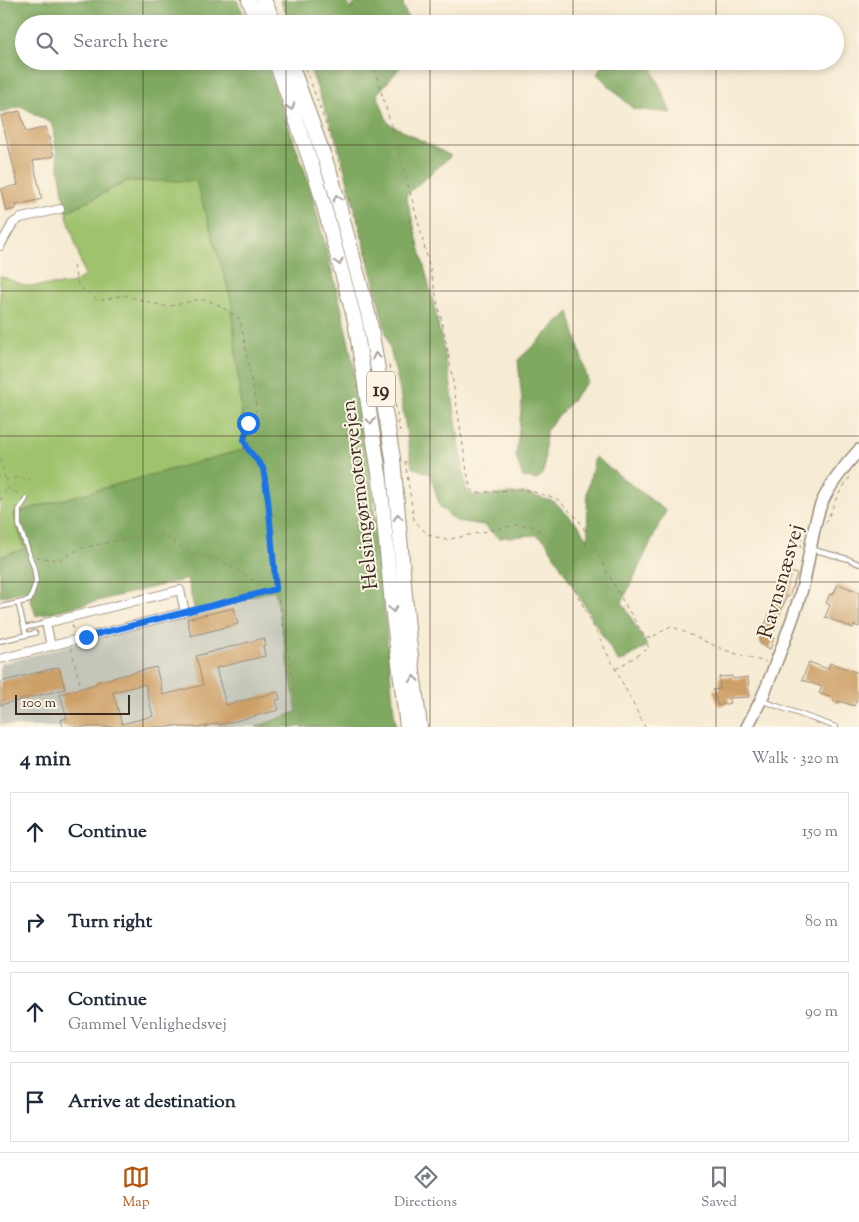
<!DOCTYPE html>
<html lang="en">
<head>
<meta charset="utf-8">
<style>
	:root { --surface:#fff; --page:#f2f2f3; --text:#1f2937; --muted:#747a83; --line:#e0e1e3; --accent:#b45309 }
	body { margin:0; font-family:"Sorts Mill Goudy",serif; background:var(--page); color:var(--text) }
	.scale { position:absolute; left:15px; bottom:12px; width:115px; box-sizing:border-box; padding-left:5px; border:2px solid #3b2a1e; border-top:0; font-size:14px; line-height:18px; white-space:nowrap; color:#3b2a1e; -webkit-text-stroke:4px #fcf5e5; paint-order:stroke }
	.stop { position:absolute; width:15px; height:15px; margin:-11px; border:4px solid #1a73e8; border-radius:50%; background:#fff }
	.stop.end { background:#1a73e8; border-color:#fff; box-shadow:0 1px 5px #0008 }
	.list { margin:0; padding:0; list-style:none }
	h2 { display:flex; justify-content:space-between; align-items:center; height:65px; margin:0; padding:0 20px; font-size:21px }
	h2 small { font-size:16px; font-weight:400; color:var(--muted) }
	.list li { display:grid; grid-template-columns:32px 1fr auto; gap:15px; align-items:center; box-sizing:border-box; height:80px; margin:0 10px 10px; padding:0 10px; border:1px solid var(--line); border-radius:0px }
	.list b { display:block; font-size:19px; white-space:nowrap }
	.list p { margin:0; font-size:16px; white-space:nowrap; color:var(--muted) }
	.list em { font-size:16px; font-style:normal; color:var(--muted) }
	.icon { flex:none; width:28px; height:28px; fill:none; stroke:currentColor; stroke-width:2; stroke-linecap:round; stroke-linejoin:round }
	.map { position:relative; flex:none; width:859px; height:727px; overflow:hidden }
	.search { position:absolute; background:var(--surface); box-shadow:0 2px 8px #0003; left:15px; right:15px; top:15px; height:55px; display:flex; align-items:center; gap:12px; box-sizing:border-box; padding:0 18px; border-radius:28px; color:var(--muted); font-size:19px }
	.sheet { height:425px; background:var(--surface) }
	nav { display:flex; justify-content:space-around; align-items:center; box-sizing:border-box; height:70px; border-top:1px solid var(--line); background:var(--surface); font-size:14px; color:var(--muted) }
	nav a { display:grid; justify-items:center; gap:2px }
	nav .on { color:var(--accent) }
	.map>svg:first-child { display:block }
	.industrial { fill:#c3c6b9 }
	.green { fill:#9fc36d; stroke:#6d7646 }
	.forest { fill:#7fa960; stroke:#5d6a3f }
	.building { fill:#cda067; fill-rule:evenodd }
	.lines { fill:none; stroke-linecap:round; stroke-linejoin:round }
	.lane-casing { stroke:#988a78; stroke-width:6 }
	.street-casing { stroke:#988a78; stroke-width:10 }
	.secondary-casing { stroke:#988a78; stroke-width:14 }
	.highway-casing { stroke:#988a78; stroke-width:16 }
	.path { stroke:#988a78; stroke-width:1; stroke-dasharray:4 4; stroke-linecap:butt }
	.lane { stroke:#fff; stroke-width:4 }
	.street { stroke:#fff; stroke-width:8 }
	.secondary { stroke:#fff; stroke-width:11 }
	.highway { stroke:#fff; stroke-width:14 }
	.oneway { stroke:#a79f9a }
	.route { stroke:#1a73e8; stroke-width:6 }
	.grid { fill:none; stroke:#3b2a1e; stroke-width:1; stroke-opacity:0.55 }
	.labels { text-anchor:middle; stroke-width:4; stroke-linejoin:round; paint-order:stroke }
	.shield { fill:#fcf5e5; stroke:#75675a; stroke-width:1 }
	.shield-label { font-size:20px; font-weight:bold; fill:#3b2a1e }
	.street-label { font-size:21px; fill:#3b2a1e; stroke:#fcf5e5 }
</style>
</head>
<body>
<div class="map">
<svg width="859" height="727" viewBox="0 0 859 727">
	<rect width="100%" height="100%" fill="#fcf5e5"/>
	<filter id="ink" filterUnits="userSpaceOnUse"><feTurbulence type="fractalNoise" baseFrequency=".02" numOctaves="2"/><feDisplacementMap in="SourceGraphic" scale="10" xChannelSelector="R" yChannelSelector="G"/><feConvolveMatrix kernelMatrix="1 2 1 2 8 2 1 2 1" color-interpolation-filters="sRGB"/></filter>
	<filter id="wash" filterUnits="userSpaceOnUse"><feTurbulence type="fractalNoise" baseFrequency=".0096" numOctaves="4" result="noise"/><feDisplacementMap in="SourceGraphic" scale="20" xChannelSelector="R" yChannelSelector="G"/><feGaussianBlur stdDeviation="1.12" result="paint"/><feColorMatrix in="noise" values="0 0 0 0 0 0 0 0 0 0 0 0 0 0 0 0 0 1.4 0 .05"/><feComposite in="paint" operator="in"/></filter>
	<g filter="url(#wash)">
		<rect width="100%" height="100%" fill="#f6ebd3"/>
		<path class="industrial" d="M275 590 299 727H24L0 724V664Z"/>
		<path class="green" d="M196 180 231 299 245 450 50 503 14 513 24 549 0 557V276L26 286 71 284 85 276 66 212 128 181Z"/>
		<path class="forest" d="M0 0H237L248 24H24V61H265L309 183 340 302 361 400 376 524 394 712 396 727H256L297 712 275 590 195 612 187 579 36 616 28 590 0 597V557L24 549 14 514 50 503 245 449 231 299 196 181H128L66 212 52 124 21 106 0 113Z
			M280 0H347L351 10 357 0H404L403 5 410 24H291Z
			M307 61H406L377 94 388 123 451 156 406 195 436 313 451 386 466 489 475 496 524 493 555 502 579 526 588 542 587 491 595 457 666 511 622 602 647 646 619 663 545 540 536 535 499 538 483 525 456 521 440 507 430 474 412 467 399 386 364 243 338 144Z
			M604 61H649L671 113 633 109 597 74Z
			M569 312 588 381 546 431 544 472 537 480 523 477 516 457 522 401 518 360Z"/>
		<g id="blocks">
			<path class="building" d="M20 111 26 132 46 127 54 156 33 161 42 199 16 205V209L6 211 1 189 18 185 1 116Z
				M790 572 797 574 789 597 787 596 775 625H776L772 637 774 638 770 649 761 645 762 643 759 642 773 603 774 602H777L781 591 779 590 782 583 780 582 782 576 789 579Z
				M838 584 859 592V627L854 625 853 628 825 617 830 605 826 603 830 594 833 595Z
				M234 608 238 624 191 636 187 619Z
				M264 638 266 645 263 646 265 656 216 668 226 705 278 692 280 699 276 700 279 710 219 725V723L206 726 207 727H179L178 725 169 727H63L61 720 67 718 60 694 96 684V682L156 667 163 695 203 685 196 656ZM145 684 153 716 122 724 113 692Z
				M809 662 828 669 830 663 859 673V702L856 701 854 706 839 701V703L833 701 834 699 819 693 822 687 802 680Z
				M59 667 65 689 0 705V682Z
				M732 676 733 679 748 677 749 697 728 698 730 703 718 706 713 690 720 689 719 677Z"/>
		</g>
	</g>
	<g filter="url(#ink)">
		<use href="#blocks" fill-opacity="0" stroke="#988a78" stroke-width="1"/>
		<g class="lines">
			<g class="lane-casing">
				<path id="lane" d="M811 549 848 559 859 564
					M18 603 30 600 36 581 34 568 19 525V510L26 499
					M0 607 18 603 26 635
					M24 628 46 623
					M0 641 35 633
					M763 701 836 727"/>
			</g>
			<g class="street-casing">
				<path id="street" d="M0 246 13 223 21 218 60 209
					M0 659 185 612 180 590 46 623 51 646"/>
			</g>
			<g class="secondary-casing">
				<path id="secondary" d="M747 727 761 700 767 686C779 654 793 621 802 589 809 563 811 536 819 510 825 491 845 465 859 450"/>
			</g>
			<g class="highway-casing">
				<path id="highway" d="M249 0 259 24
					M264 0 275 24
					M275 61 281 76 318 184 355 321 380 480 393 615 407 727
					M290 61 332 179 369 317 393 458 409 640 420 727"/>
			</g>
			<path class="path" d="M350 0 359 24
				M303 61 334 146 342 172
				M372 61C396 141 420 222 438 304 452 364 459 426 470 488L476 493 523 489 556 498 579 520 623 601 645 638C655 638 662 630 671 626L722 649 743 656 766 662
				M349 197 368 268
				M73 266 78 285 98 301 124 295 167 307 200 299 215 303 240 319 257 410 248 423 244 440 248 449 263 467 268 499 277 589 301 727
				M389 365 400 432
				M0 459C3 466 5 479 7 488L6 490 0 501
				M405 461 414 520 427 534 446 540 515 525 532 526 548 537 645 727
				M5 480 17 477 31 480
				M7 488 21 495
				M826 523 837 497 851 475
				M800 548 802 538
				M36 557 58 560 82 548 158 532 194 555 216 558 253 580 264 591 277 589 194 610
				M72 625 74 633
				M71 648 81 688
				M616 669 649 648 645 639"/>
			<use href="#lane" class="lane"/>
			<use href="#street" class="street"/>
			<use href="#secondary" class="secondary"/>
			<use href="#highway" class="highway"/>
		</g>
		<defs><path id="oneway-chevron" d="M-2-3.5L2.5 0L-2 3.5" fill="none" stroke-width="1.6" stroke-linecap="round" stroke-linejoin="round" transform="scale(1.25)"/></defs>
		<g class="oneway">
			<use href="#oneway-chevron" transform="translate(291 107) rotate(71)"/>
			<use href="#oneway-chevron" transform="translate(337 198) rotate(-105)"/>
			<use href="#oneway-chevron" transform="translate(339 262) rotate(75)"/>
			<use href="#oneway-chevron" transform="translate(376 356) rotate(-100)"/>
			<use href="#oneway-chevron" transform="translate(371 421) rotate(82)"/>
			<use href="#oneway-chevron" transform="translate(398 517) rotate(-95)"/>
			<use href="#oneway-chevron" transform="translate(393 609) rotate(84)"/>
			<use href="#oneway-chevron" transform="translate(414 679) rotate(-97)"/>
		</g>
	</g>
	<g class="lines" filter="url(#ink)">
		<path class="route" d="M86 637 276 589 268 499 263 468 248 449 244 440 248 423"/>
	</g>
	<path class="grid" d="M143 0V24M286 0V24M430 0V24M573 0V24M716 0V24M143 61V727M286 61V727M430 61V727M573 61V727M716 61V727M0 145H859M0 291H859M0 436H859M0 582H859"/>
	<g class="labels">
		<rect class="shield" x="367" y="371.5" width="28" height="35" rx="4"/>
		<g class="shield-label">
			<text x="381" y="396">19</text>
		</g>
		<g class="street-label">
			<text transform="translate(359 495) rotate(-97)" y="7">Helsingørmotorvejen</text>
			<text transform="translate(780 581) rotate(-74)" y="7">Ravnsnæsvej</text>
		</g>
	</g>
</svg>
<div class="scale">100 m</div>
<div class="stop" style="left:248px;top:423px"></div>
<div class="stop end" style="left:86px;top:637px"></div>
<div class="search"><svg class="icon" aria-label="search" viewBox="0 0 24 24"><circle cx="10" cy="10" r="6"/><path d="M15 15l6 6"/></svg>Search here</div>
</div>
<section class="sheet">
<h2>4 min<small>Walk · 320 m</small></h2>
<ul class="list">
<li><svg class="icon" aria-label="ahead" viewBox="0 0 24 24"><path d="M12 20V5M6 11l6-6 6 6"/></svg><div><b>Continue</b></div><em>150 m</em></li>
<li><svg class="icon" aria-label="right" viewBox="0 0 24 24"><path d="M7 20v-9h11M14 6l5 5-5 5"/></svg><div><b>Turn right</b></div><em>80 m</em></li>
<li><svg class="icon" aria-label="ahead" viewBox="0 0 24 24"><path d="M12 20V5M6 11l6-6 6 6"/></svg><div><b>Continue</b><p>Gammel Venlighedsvej</p></div><em>90 m</em></li>
<li><svg class="icon" aria-label="arrive" viewBox="0 0 24 24"><path d="M6 21V4h12l-3 4 3 4H6"/></svg><div><b>Arrive at destination</b></div></li>
</ul>
</section>
<nav>
<a class="on"><svg class="icon" aria-label="map" viewBox="0 0 24 24"><path d="M3 6l6-2 6 2 6-2v14l-6 2-6-2-6 2zM9 4v14M15 6v14"/></svg>Map</a>
<a><svg class="icon" aria-label="directions" viewBox="0 0 24 24"><path d="M12 3l9 9-9 9-9-9zM9 14v-3h6M13 9l2 2-2 2"/></svg>Directions</a>
<a><svg class="icon" aria-label="saved" viewBox="0 0 24 24"><path d="M7 4h10v16l-5-4-5 4z"/></svg>Saved</a>
</nav>
</body>
</html>
